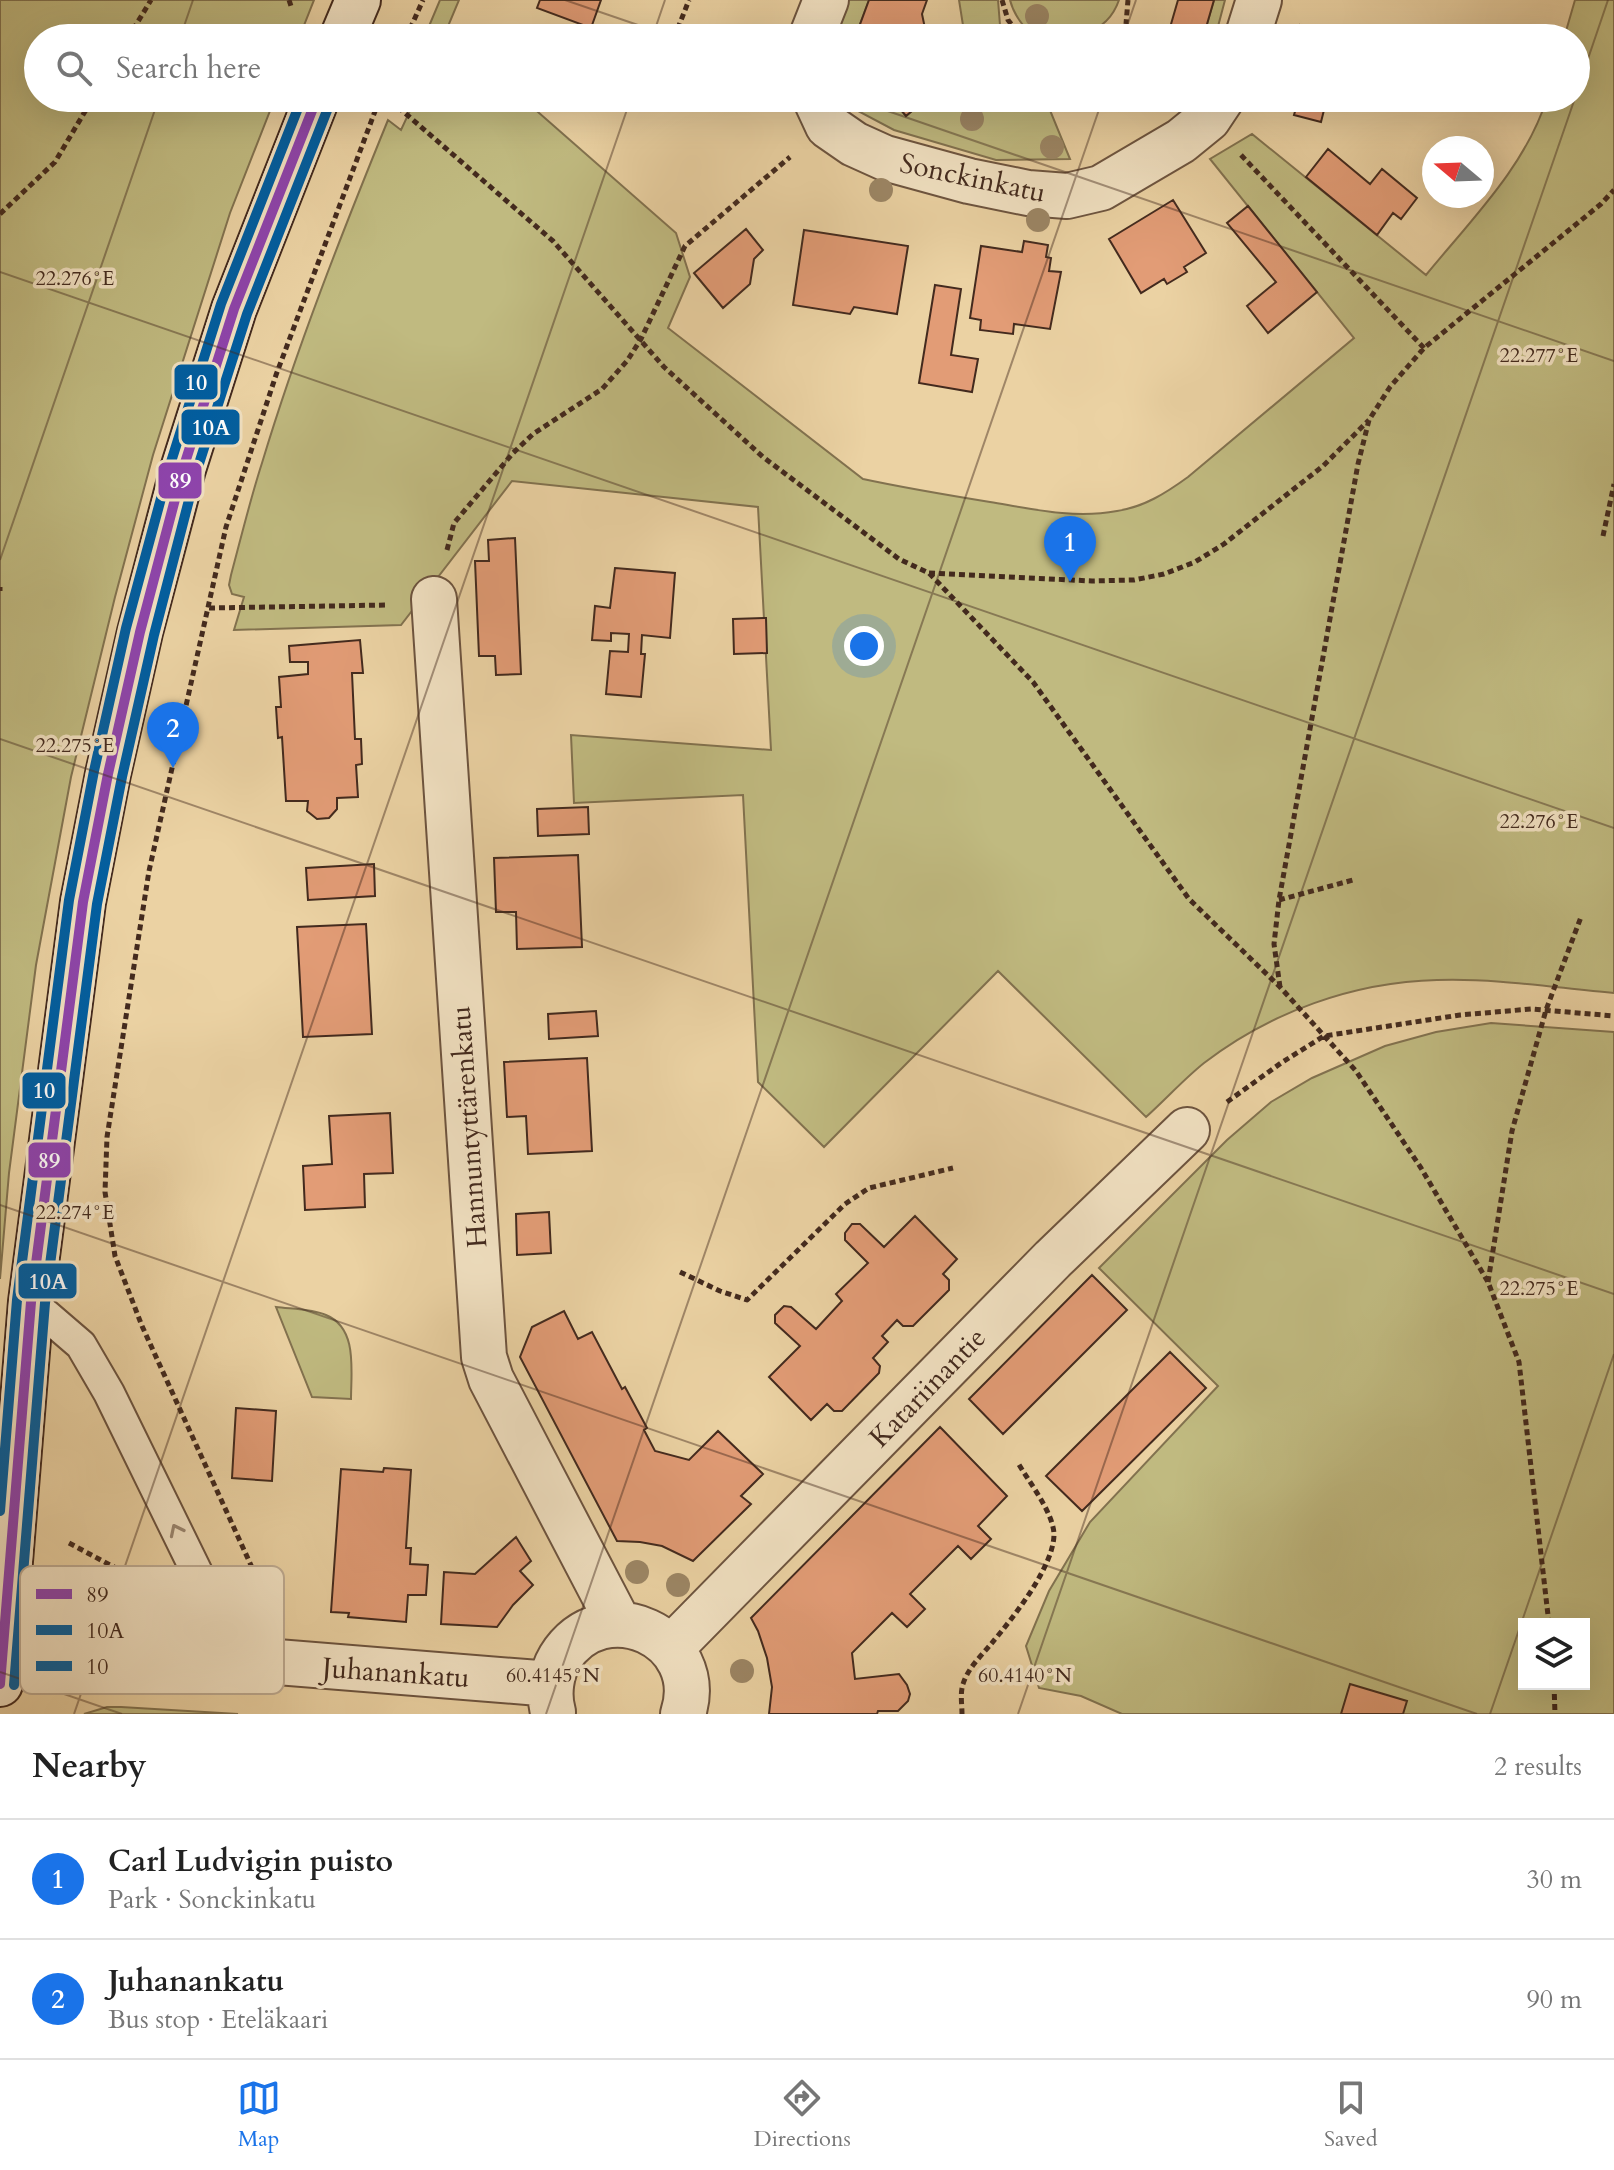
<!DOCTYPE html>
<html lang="en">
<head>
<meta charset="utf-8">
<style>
	:root { --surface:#fff; --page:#f6f6f6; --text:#222; --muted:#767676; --line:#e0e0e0; --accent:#1a73e8 }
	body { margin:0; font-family:Cardo,serif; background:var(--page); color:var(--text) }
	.controls { position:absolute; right:24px; bottom:24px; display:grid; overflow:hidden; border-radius:0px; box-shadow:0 8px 32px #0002 }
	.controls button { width:72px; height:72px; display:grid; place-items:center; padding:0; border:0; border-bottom:2px solid var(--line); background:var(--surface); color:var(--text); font:40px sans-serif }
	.compass { position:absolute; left:1422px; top:136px; width:72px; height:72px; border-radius:50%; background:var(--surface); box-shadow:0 8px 32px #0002; rotate:289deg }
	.you { position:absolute; left:864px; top:646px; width:28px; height:28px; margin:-20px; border:6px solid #fff; border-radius:50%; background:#1a73e8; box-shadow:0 0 0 12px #1a73e833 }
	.badge { display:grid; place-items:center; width:52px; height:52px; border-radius:50%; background:var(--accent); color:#fff; font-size:26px; font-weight:700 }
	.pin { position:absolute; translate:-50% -66px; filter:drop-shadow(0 2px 4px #0008) }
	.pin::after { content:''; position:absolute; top:42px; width:28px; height:24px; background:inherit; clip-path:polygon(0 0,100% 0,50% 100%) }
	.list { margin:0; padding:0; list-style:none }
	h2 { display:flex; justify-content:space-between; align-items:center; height:104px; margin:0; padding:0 32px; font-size:34px }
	h2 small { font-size:26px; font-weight:400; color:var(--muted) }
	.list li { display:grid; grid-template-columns:52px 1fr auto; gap:24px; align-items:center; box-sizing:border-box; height:120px; padding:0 32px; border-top:2px solid var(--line) }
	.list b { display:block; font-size:30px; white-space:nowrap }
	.list p { margin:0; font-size:26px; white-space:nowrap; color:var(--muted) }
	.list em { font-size:26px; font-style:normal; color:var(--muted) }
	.icon { flex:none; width:44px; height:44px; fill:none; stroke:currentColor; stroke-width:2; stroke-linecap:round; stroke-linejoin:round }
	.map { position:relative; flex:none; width:1614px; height:1714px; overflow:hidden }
	.search { position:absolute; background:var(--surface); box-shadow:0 8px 32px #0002; left:24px; right:24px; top:24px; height:88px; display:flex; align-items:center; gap:20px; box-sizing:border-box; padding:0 28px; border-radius:44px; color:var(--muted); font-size:30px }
	.sheet { height:344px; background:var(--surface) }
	nav { display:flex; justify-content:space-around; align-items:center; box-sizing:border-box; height:112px; border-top:2px solid var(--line); background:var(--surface); font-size:22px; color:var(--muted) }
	nav a { display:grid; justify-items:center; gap:4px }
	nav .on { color:var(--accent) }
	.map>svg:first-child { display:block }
	.green { fill:#c0ba80; stroke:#82724f; stroke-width:2; fill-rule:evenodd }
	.building { fill:#e29c76; stroke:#432a1e; stroke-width:2 }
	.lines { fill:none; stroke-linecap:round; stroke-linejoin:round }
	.lane-casing { stroke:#6d543f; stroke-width:34 }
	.street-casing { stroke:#6d543f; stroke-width:48 }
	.secondary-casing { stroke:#432a1e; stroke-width:48 }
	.path { stroke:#432a1e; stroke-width:5; stroke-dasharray:6 4; stroke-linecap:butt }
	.lane { stroke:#f2e2c3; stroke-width:30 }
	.street { stroke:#f2e2c3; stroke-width:44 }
	.secondary { stroke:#f2e2c3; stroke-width:44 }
	.bus-1-casing { stroke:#f2e2c3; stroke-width:16 }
	.bus-2-casing { stroke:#f2e2c3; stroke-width:16 }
	.bus-3-casing { stroke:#f2e2c3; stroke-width:16 }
	.bus-1 { stroke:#8e44ad; stroke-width:10 }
	.bus-2 { stroke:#005ea1; stroke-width:10 }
	.bus-3 { stroke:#005ea1; stroke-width:10 }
	.tree { fill:#9c8665 }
	.oneway { stroke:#9a8670 }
	.ticks { fill:none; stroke:#432a1e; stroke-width:2; stroke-opacity:0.45 }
	.labels { text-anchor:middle; stroke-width:7; stroke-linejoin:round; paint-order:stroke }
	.street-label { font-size:28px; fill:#432a1e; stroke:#f2e2c3 }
	.key { fill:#f2e2c3; stroke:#beab92; stroke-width:2 }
	.key-label { font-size:22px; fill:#432a1e }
	.ticks-label { font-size:20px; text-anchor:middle; fill:#432a1e; stroke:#f2e2c3; stroke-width:7; stroke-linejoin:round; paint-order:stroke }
	.line-badge { stroke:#f2e2c3; stroke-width:3 }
	.badge-label { font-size:22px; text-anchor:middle; font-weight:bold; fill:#fff }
</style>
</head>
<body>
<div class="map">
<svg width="1614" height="1714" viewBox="0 0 1614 1714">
	<rect width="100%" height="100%" fill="#ebd2a3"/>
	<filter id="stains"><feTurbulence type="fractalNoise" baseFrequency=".0025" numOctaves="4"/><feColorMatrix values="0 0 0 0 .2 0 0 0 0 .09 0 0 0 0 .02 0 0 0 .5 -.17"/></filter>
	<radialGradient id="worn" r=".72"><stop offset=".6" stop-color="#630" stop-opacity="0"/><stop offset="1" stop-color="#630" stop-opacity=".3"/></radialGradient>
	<path class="green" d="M0 0H314L299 38H38V98H275L230 213 153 455 115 597 71 777 36 965 9 1173 0 1279Z
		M440 0H459L446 31 453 38H424Z
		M848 0H869L857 32 838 25Z
		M959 0H998L1000 25 1008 38H965Z
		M1010 0H1119C1106 38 1070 38 1035 38 1023 27 1014 16 1010 0Z
		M1214 0H1225L1216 34 1215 38H1203Z
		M1575 0H1614V993C1556 988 1496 978 1437 980 1354 982 1270 1012 1204 1063 1184 1079 1165 1100 1146 1117L998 971 824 1147 758 1082 743 795 574 803 571 735 771 750 758 507 512 481 401 625 234 630 244 597 232 594 229 585 231 575C241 538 250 500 262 463 297 347 342 233 388 120L401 130 415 100 413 98H522L676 233 690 277 668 328 863 479C905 488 947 495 990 502 1032 509 1074 519 1117 511 1144 507 1166 493 1188 477L1354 338 1210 159 1252 134 1426 275C1470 221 1526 166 1547 98H1576V38H1564Z
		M847 98H891L906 116 927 98H1045L1070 159 996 160 894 130 858 111Z
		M1491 1023 1614 1032V1714H1122L1081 1696 1039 1688 1026 1646 1049 1591 1090 1522 1218 1386 1099 1268 1227 1140 1271 1102 1312 1078 1385 1046 1436 1032ZM1524 1624H1584V1684H1524Z
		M276 1307C291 1309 312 1309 326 1315 358 1328 351 1371 351 1399L312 1397Z
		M107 1707H121L238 1714H84Z"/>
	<path class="building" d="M540 0H601L591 28 537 8Z
		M869 0H927L922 14 927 38H855Z
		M1178 0H1214L1203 38H1167Z
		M1300 25 1348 38H1296Z
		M891 98H927L906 116Z
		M1299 98H1350L1349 105 1327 98 1321 122 1294 115Z
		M1328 149 1370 184 1382 169 1417 198 1401 219 1393 213 1377 235 1306 177Z
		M1173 200 1206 253 1184 267 1187 272 1167 284 1164 279 1141 293 1109 239Z
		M1248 206 1317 292 1268 333 1247 306 1276 282 1227 223Z
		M746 229 763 250 754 259 750 284 723 308 694 273Z
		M804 230 908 246 897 314 854 307 850 314 793 305Z
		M1024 241 1048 245 1046 257 1051 258 1049 271 1061 272 1050 329 1014 324 1013 334 980 330 981 320 970 318 981 246 1022 252Z
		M935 285 961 289 951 355 978 359 972 392 919 383Z
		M515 538 521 674 496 675 495 656H479L475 561H489L488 540Z
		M615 568 675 573 670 638 642 635 641 654H645L641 697 606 694 610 651 628 652 629 634 611 633V641L592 640 595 606 610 608Z
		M766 618 767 653 734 654 733 619Z
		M360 640 363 673H352L355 739H361L362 764 356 765 358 797 337 798V809L329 818 317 819 307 811 308 801H286L282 737 278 738 276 707H281L279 677 308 674V662H290L289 646Z
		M588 807 589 834 538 836 537 809Z
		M578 855 582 947 517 949 516 912H496L494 858Z
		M374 864 375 896 308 900 306 868Z
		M366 924 372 1034 303 1037 297 927Z
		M596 1011 598 1036 549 1039 548 1014Z
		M587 1058 592 1151 528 1154 526 1116 507 1117 504 1062Z
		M390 1113 393 1173 364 1174 365 1207 305 1210 303 1166 332 1164 329 1116Z
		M549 1212 551 1253 517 1255 516 1214Z
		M915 1216 957 1259 943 1274 949 1280V1290L913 1326H903L897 1320 882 1336 888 1342 873 1358 880 1366 879 1373 842 1411H834L827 1404 811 1420 769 1377 800 1346 775 1323V1315L784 1306 791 1307 816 1329 842 1301 836 1294 868 1263 845 1240V1233L852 1224H860L884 1247Z
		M1092 1275 1127 1310 1003 1434 969 1399Z
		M564 1311 578 1339 592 1332 622 1389 625 1387 647 1428 644 1430 655 1451 689 1460 718 1431 763 1474 741 1496 751 1504 693 1561 662 1546 640 1542 617 1541 520 1357 532 1327Z
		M1170 1352 1206 1388 1082 1511 1046 1476Z
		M236 1408 276 1411 272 1481 232 1478Z
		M940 1427 1007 1496 978 1526 991 1539 971 1559 958 1546 910 1594 925 1609 907 1627 892 1613 852 1653 855 1679 899 1674 907 1685 910 1694 908 1701 898 1711H878L877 1714H769L772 1687 767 1658 758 1631 751 1618Z
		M384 1468 411 1470 406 1548H411L410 1564 428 1565 426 1595H408L406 1622 348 1617 349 1613 331 1612 341 1469 383 1472Z
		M516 1537 531 1561 520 1571 533 1585 513 1605 497 1627 441 1624 444 1572 475 1574Z
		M1350 1684 1407 1701 1403 1714H1341Z"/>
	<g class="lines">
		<g class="lane-casing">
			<path id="lane" d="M31 1302 81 1345 109 1393 208 1595 205 1657"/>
		</g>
		<g class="street-casing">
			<path id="street" d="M811 38 826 0
				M1247 38 1259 0
				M815 98 828 126 854 144 885 158 969 181 1028 193 1067 196 1101 188 1181 141 1208 119 1222 98
				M434 599 484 1357 491 1379 619 1624
				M3 1640 551 1684
				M671 1648 1053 1259 1187 1130
				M553 1712C548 1694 551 1673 560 1658 603 1589 708 1637 683 1714"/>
		</g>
		<g class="secondary-casing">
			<path id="secondary" d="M342 38 358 0
				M0 1684 31 1302 83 902 108 774 140 632 183 469 234 309 317 98"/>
		</g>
		<path class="path" d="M289 0 291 6
			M1002 0 1008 20 1022 38
			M1126 24 1135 38
			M128 38 151 0
			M406 38 423 0
			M674 38 689 0
			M1098 38 1126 24 1128 0
			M1059 98 1060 101
			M398 107 553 241 664 367 763 457 899 559 929 573 1033 682 1189 899 1280 987 1356 1071 1421 1168 1488 1282 1519 1362 1549 1624
			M1241 155 1424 348
			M0 214 55 162 93 98
			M1603 536 1614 484
			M447 550 454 523 513 453 533 434 602 389 627 361 641 339 685 246 790 157
			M929 573 1092 581 1134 580 1164 574 1195 562 1224 544 1323 466 1369 420
			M0 587V591
			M209 608 387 605
			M1279 900 1353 880
			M1280 987 1274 944 1279 900 1358 464 1369 420 1390 387 1424 348 1601 204 1614 190
			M1227 1102 1281 1063 1324 1036 1460 1015 1531 1009 1614 1016
			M680 1272 720 1291 747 1300 845 1204 869 1188 953 1168
			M1488 1282 1512 1131 1546 1010 1581 917
			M69 1543 157 1590
			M249 1599 270 1607
			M269 1614 270 1607 142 1326 115 1256 105 1192 107 1137 149 871 226 527 276 375 380 98
			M1554 1684 1555 1714
			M962 1714C962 1705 960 1693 963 1684 968 1668 981 1656 991 1644 1012 1619 1054 1567 1054 1534 1053 1512 1029 1482 1018 1463"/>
		<use href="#lane" class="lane"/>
		<use href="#street" class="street"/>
		<use href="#secondary" class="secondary"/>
		<g class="bus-1-casing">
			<path id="bus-1" d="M0 1684 31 1302 83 902 108 774 140 632 183 469 234 309 317 98"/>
		</g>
		<g class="bus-2-casing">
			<path id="bus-2" d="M14 1685 45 1303 97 904 122 777 154 635 196 473 247 314 330 103"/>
		</g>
		<g class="bus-3-casing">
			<path id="bus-3" d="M0 1511 17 1300 69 900 94 771 126 628 170 465 221 304 302 98"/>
		</g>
		<use href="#bus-1" class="bus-1"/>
		<use href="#bus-2" class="bus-2"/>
		<use href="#bus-3" class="bus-3"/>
	</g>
	<g class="tree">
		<circle cx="1037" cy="16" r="12"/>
		<circle cx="972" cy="119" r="12"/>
		<circle cx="1052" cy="147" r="12"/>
		<circle cx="881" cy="190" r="12"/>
		<circle cx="1038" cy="220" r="12"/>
		<circle cx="637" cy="1572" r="12"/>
		<circle cx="678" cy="1585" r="12"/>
		<circle cx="742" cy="1671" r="12"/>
	</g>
	<defs><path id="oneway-chevron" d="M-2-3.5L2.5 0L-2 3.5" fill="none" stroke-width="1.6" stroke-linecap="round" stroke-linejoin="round" transform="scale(2)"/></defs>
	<use class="oneway" href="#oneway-chevron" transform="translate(176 1530) rotate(-116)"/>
	<path class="ticks" d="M565 0 676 38M180 38 193 0M652 38 665 0M1123 38 1136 0M1576 94 1608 0M850 98 1614 361M0 272 1614 828M0 560 159 98M0 739 1614 1294M0 1205 1477 1714M0 1672 122 1714M74 1714 631 98M546 1714 1103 98M1018 1714 1575 98M1490 1714 1614 1354"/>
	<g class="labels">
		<g class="street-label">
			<text transform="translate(973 177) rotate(12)" y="10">Sonckinkatu</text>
			<text transform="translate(468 1127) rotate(-94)" y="10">Hannuntyttärenkatu</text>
			<text transform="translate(927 1387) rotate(-46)" y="10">Katariinantie</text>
			<text transform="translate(396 1672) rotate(4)" y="10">Juhanankatu</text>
		</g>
	</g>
	<rect x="20" y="1566" width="264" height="128" rx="12" class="key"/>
	<rect x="36" y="1589" width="36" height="10" fill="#8e44ad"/>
	<rect x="36" y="1625" width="36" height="10" fill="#005ea1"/>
	<rect x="36" y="1661" width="36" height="10" fill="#005ea1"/>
	<g class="key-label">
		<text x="86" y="1602">89</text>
		<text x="86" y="1638">10A</text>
		<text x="86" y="1674">10</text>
	</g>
	<g class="ticks-label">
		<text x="75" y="285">22.276°E</text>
		<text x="1539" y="362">22.277°E</text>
		<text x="75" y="752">22.275°E</text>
		<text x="1539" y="828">22.276°E</text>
		<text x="75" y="1219">22.274°E</text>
		<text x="1539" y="1295">22.275°E</text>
		<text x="553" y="1682">60.4145°N</text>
		<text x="1025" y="1682">60.4140°N</text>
	</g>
	<g class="line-badge">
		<rect x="173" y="363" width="46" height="38" rx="8" fill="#005ea1"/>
		<rect x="180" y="408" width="61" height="38" rx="8" fill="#005ea1"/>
		<rect x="157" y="461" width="46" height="39" rx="8" fill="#8e44ad"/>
		<rect x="21" y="1071" width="46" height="39" rx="8" fill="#005ea1"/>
		<rect x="27" y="1141" width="45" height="38" rx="8" fill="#8e44ad"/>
		<rect x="17" y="1262" width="61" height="38" rx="8" fill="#005ea1"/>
	</g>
	<g class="badge-label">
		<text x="196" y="390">10</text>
		<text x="211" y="435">10A</text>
		<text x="180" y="488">89</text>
		<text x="44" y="1098">10</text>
		<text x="49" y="1168">89</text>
		<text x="48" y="1289">10A</text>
	</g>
	<rect width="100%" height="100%" filter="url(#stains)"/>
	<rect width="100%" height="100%" fill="url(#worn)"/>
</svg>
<div class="controls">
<button><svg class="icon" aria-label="layers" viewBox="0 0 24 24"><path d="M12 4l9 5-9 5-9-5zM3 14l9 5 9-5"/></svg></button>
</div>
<svg class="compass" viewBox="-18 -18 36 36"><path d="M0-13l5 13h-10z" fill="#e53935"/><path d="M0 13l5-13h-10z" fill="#767676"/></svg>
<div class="you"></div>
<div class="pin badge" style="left:1070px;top:582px">1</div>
<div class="pin badge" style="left:173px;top:768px">2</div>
<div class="search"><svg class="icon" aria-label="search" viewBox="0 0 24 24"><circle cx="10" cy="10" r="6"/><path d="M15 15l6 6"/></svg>Search here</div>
</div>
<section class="sheet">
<h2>Nearby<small>2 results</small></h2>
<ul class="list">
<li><span class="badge">1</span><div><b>Carl Ludvigin puisto</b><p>Park · Sonckinkatu</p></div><em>30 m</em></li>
<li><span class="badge">2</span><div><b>Juhanankatu</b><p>Bus stop · Eteläkaari</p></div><em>90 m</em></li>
</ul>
</section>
<nav>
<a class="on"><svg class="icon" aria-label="map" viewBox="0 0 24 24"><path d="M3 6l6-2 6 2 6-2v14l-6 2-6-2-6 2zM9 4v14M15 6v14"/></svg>Map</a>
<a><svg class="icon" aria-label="directions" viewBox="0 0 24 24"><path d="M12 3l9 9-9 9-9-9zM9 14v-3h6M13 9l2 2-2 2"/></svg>Directions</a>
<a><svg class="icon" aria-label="saved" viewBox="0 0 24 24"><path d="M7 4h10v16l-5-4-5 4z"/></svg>Saved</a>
</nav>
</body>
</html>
